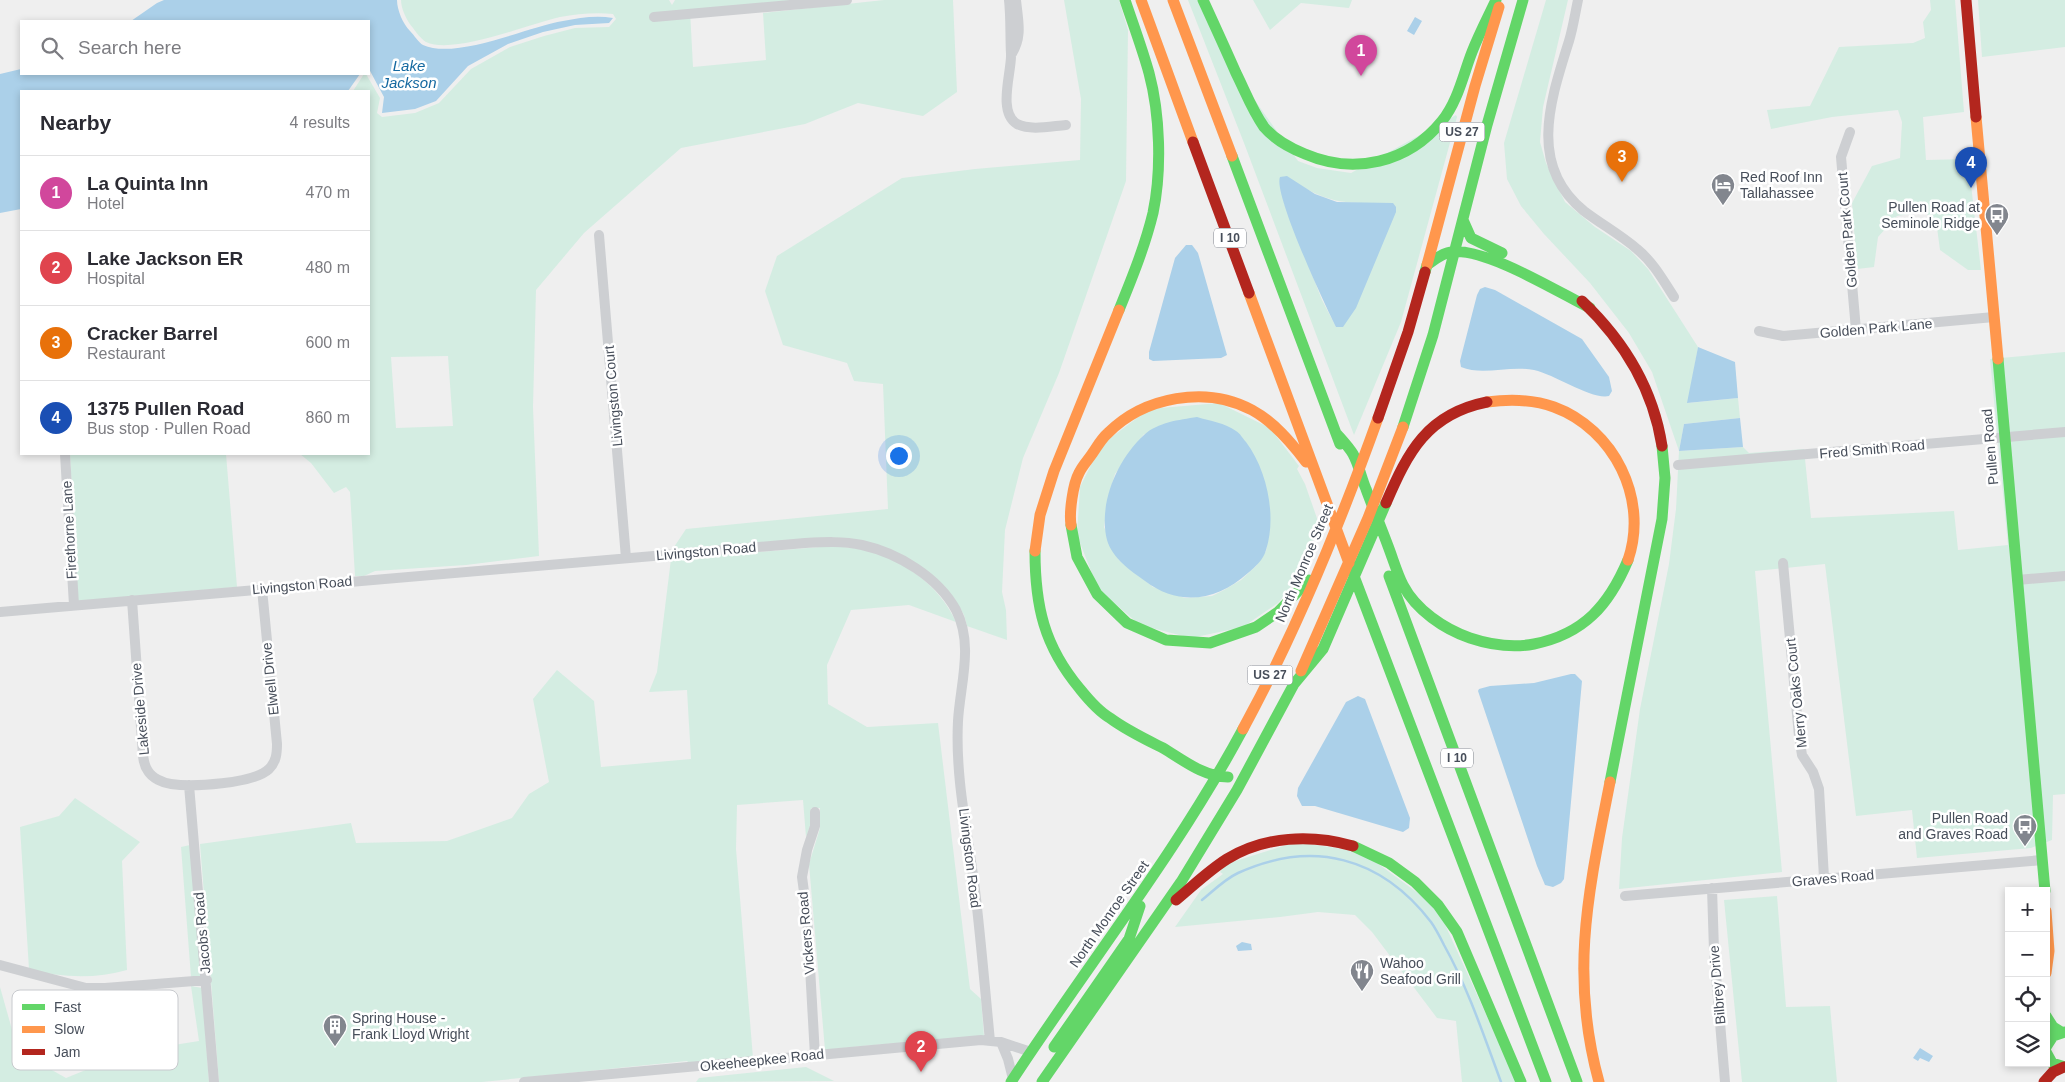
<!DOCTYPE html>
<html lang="en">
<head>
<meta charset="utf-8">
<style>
	:root { --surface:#fff; --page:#f2f2f3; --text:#2b2b33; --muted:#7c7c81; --line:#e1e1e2; --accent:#82868e }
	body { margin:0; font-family:Arial,sans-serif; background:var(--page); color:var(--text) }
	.controls { position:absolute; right:15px; bottom:15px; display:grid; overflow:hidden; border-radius:0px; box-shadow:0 2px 8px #0003 }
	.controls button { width:45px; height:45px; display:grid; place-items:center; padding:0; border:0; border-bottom:1px solid var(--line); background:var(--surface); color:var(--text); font:25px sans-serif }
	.you { position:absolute; left:898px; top:455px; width:18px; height:18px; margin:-12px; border:4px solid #fff; border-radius:50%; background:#1a73e8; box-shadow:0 0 0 8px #1a73e833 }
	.badge { display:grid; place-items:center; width:32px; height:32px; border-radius:50%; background:var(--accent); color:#fff; font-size:16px; font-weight:700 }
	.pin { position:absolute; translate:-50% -41px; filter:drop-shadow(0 1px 2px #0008) }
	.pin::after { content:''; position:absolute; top:26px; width:18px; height:15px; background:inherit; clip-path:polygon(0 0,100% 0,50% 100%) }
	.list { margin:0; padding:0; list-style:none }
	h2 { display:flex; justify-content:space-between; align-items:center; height:65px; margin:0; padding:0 20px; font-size:21px }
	h2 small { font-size:16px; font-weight:400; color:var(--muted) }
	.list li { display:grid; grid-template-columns:32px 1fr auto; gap:15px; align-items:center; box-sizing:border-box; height:75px; padding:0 20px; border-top:1px solid var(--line) }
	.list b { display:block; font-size:19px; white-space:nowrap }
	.list p { margin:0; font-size:16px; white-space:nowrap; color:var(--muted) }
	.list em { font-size:16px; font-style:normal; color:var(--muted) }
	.icon { flex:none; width:28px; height:28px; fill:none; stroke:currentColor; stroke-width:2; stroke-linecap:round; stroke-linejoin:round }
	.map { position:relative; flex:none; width:2065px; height:1082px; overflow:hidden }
	.search { position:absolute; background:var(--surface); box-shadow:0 2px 8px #0003; left:20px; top:20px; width:350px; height:55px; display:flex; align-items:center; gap:12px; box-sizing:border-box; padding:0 18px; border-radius:0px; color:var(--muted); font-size:19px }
	.panel { position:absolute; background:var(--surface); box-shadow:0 2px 8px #0003; left:20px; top:90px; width:350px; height:365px; border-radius:0px }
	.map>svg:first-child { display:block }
	.green { fill:#d4ede2; fill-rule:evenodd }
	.water { fill:#abd0e9 }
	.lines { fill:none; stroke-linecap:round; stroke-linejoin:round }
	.stream { stroke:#abd0e9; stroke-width:2.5 }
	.street { stroke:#cdcfd2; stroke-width:10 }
	.fast { stroke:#63d668; stroke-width:11 }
	.slow { stroke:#ff974d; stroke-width:11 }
	.jam { stroke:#b3261e; stroke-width:11 }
	.labels { text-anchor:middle; stroke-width:5; stroke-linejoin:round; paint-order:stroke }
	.shield { fill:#fff; stroke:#7e838c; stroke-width:1 }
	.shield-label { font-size:12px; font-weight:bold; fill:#474e5a }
	.poi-label { font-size:14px; fill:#474e5a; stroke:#fff; text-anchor:start }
	.street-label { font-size:14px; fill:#474e5a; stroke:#fff }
	.water-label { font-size:15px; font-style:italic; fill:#1468a0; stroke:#fff }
	.key { fill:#fff; stroke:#c8cace; stroke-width:1 }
	.key-label { font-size:14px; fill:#474e5a }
</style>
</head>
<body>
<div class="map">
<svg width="2065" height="1082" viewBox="0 0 2065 1082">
	<rect width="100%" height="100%" fill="#efefef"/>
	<path class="green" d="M401 0H669L672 5 675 0H811L690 10 693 67 766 60 763 13 884 0H953L957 92 923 116 858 103 805 124 681 148 584 233 536 290 533 407 539 556 466 565 375 571 364 576H355L350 492 346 487 334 493 311 463 300 454H369V91H353L364 74H366L380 98 377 113 382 117 415 113 439 103 471 69 510 47 544 36 575 28 609 27 616 19 613 14C596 12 577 14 560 17 529 24 454 55 426 42 421 39 416 32 413 28 407 21 401 9 401 0ZM448 356 453 426 396 428 391 357Z
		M1064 0H1119L1128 30 1126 181 1059 373 1023 458 1005 530 1002 592 1006 610 1007 640 967 626 964 615 954 598 874 544 672 550 686 529 888 509 883 384 854 381 847 363 783 345 765 291 777 256 902 178 975 169 1080 160 1081 99Z
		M1188 0H1200L1227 61 1298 161 1317 168 1351 173 1456 115 1457 117 1401 322 1354 435 1244 143ZM1301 186C1334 205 1351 203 1387 203L1336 327 1322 300 1284 203Z
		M1253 0H1352L1349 8 1301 3 1270 30Z
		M1546 0H1568L1543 107 1540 142 1546 163 1565 202 1595 227 1631 251 1648 269 1698 347 1688 403 1738 398 1740 418 1684 424 1679 451 1743 447 1749 453 1804 449 1811 518 1954 511 1958 550 2008 545 1990 359 2065 352V794L2053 795 2052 840 2031 848 1917 858 1912 810 1856 816 1825 564 1755 571 1782 872 1619 889 1622 838 1640 709 1669 564 1676 509 1679 451 1652 372 1629 333 1590 283 1544 234 1521 206 1507 179 1504 143Z
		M1930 0H1955L1964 112 1923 117 1926 160 1968 159 1981 270H1968L1940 250 1936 220 1923 212 1897 216 1878 237 1874 267 1857 269 1852 203 1872 166 1900 158 1902 122 1898 110 1832 117 1771 129 1767 110 1810 106 1839 47 1913 43 1925 38 1923 22 1931 10Z
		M1978 0H2065V47L1982 57Z
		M1219 403 1270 428 1299 466 1297 469 1305 484 1319 524 1300 572 1287 592 1278 603 1243 627 1191 638 1140 625 1098 589 1077 535 1080 487 1101 445 1149 409ZM1144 434 1270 524 1266 551 1256 566 1241 580 1224 590 1212 596 1185 598 1153 587 1119 560 1104 527 1109 494 1115 474Z
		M70 454H226L237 587 78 601Z
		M832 546C841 547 851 547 859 549 900 557 939 584 956 622L909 605 851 610 827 665 828 704 867 727 938 723 970 989 981 999 984 1036 862 1046 825 1050 809 864 820 828V808H811L810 826 806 837 803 800 737 805 736 849 753 1058 689 1063 687 1061 482 1082H219L200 844 351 823 356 843 447 841 512 818 529 794 549 782 533 699 557 670 594 701 601 767 691 759 687 690 649 692 657 672 671 559Z
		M75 798 140 842 122 861 127 970C95 979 62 978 29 969L20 827 59 816Z
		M1296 842 1362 852 1437 907 1517 1082H1462L1456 1021 1437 1018 1372 932 1355 915 1318 912 1280 917 1175 927 1201 890 1223 874 1220 872 1226 864Z
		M190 845 201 976 191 977 181 847Z
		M1777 896 1786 1007 1830 1006 1837 1082H1742L1724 900Z
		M191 986 202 988 209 1082H0V987L18 1051 66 1078 130 1052 199 1041Z
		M806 1067 834 1081 696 1082 699 1078Z"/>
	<path class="water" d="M164 0H397C397 10 403 24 410 31 414 35 419 43 423 45 456 60 527 27 563 21 579 18 596 15 613 18L609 23 575 25 543 32 508 44 468 66 436 101 415 109 382 113 384 97 369 69V21H131L157 3Z
		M1415 17 1422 21 1414 35 1407 31Z
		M21 69V74H360L348 91H21V209L0 213V74Z
		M1287 176 1315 194 1337 202 1393 203 1396 207V212L1356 308 1343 327H1336C1325 305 1273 194 1280 177Z
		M1186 245H1192L1198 253 1227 355 1221 358 1153 361 1149 359V352L1175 258Z
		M1485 287 1495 290 1582 339 1609 377 1612 391 1609 396C1592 400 1556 375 1534 370 1510 365 1483 376 1461 367L1460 361 1477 295 1480 289Z
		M1698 347 1735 362 1738 398 1687 403Z
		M1197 417C1210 421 1225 423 1236 431 1240 433 1243 439 1246 442 1267 470 1277 516 1266 550 1264 559 1255 567 1248 573 1217 601 1179 607 1145 581 1131 571 1112 558 1107 540 1098 504 1117 460 1144 435 1158 422 1179 420 1197 417Z
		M1740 418 1743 447 1679 451 1684 424Z
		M1571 674H1575L1582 681 1564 879 1561 883 1553 887 1545 885 1537 866 1478 691 1479 689 1490 686 1534 683Z
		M1358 696 1365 699 1410 818 1409 828 1403 832 1315 806H1302L1297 796 1298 788 1346 702Z
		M1242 942 1251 944 1252 950 1238 951 1236 946Z
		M1920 1048 1933 1056 1929 1062 1920 1058 1918 1061 1913 1058Z"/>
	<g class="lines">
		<path class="stream" d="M1202 900C1213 891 1225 879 1238 873 1313 839 1381 857 1431 922 1436 929 1440 937 1444 945 1468 988 1484 1036 1501 1082"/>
		<path class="street" d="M1009 0C1011 18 1010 36 1011 54 1012 71 997 112 1017 124 1030 131 1052 126 1066 125
			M1578 0C1575 14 1573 28 1569 41 1551 99 1527 165 1584 211 1601 224 1621 235 1637 249 1653 262 1663 280 1674 297
			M654 17 847 0
			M1011 55C1023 37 1018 21 1016 0
			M1850 132 1841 157 1856 330
			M599 235 626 558
			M1759 331 1783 336 1994 317
			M65 454 74 605
			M1678 465 2065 432
			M1783 563 1799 736 1802 755 1813 772 1819 789 1824 878
			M2017 580 2065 576
			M132 600 142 741C143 751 142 763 148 771 152 778 163 783 171 784 192 787 253 784 269 769 276 762 277 754 277 744L262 589
			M0 612 805 543C824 542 843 541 862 545 898 553 938 577 956 610 974 645 960 685 958 721 955 778 968 834 975 890 981 940 985 990 990 1041
			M189 785 214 1082
			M1712 888 1714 951 1725 1082
			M1625 896 2042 860
			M0 965 86 988H105L207 980
			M1001 1042 1008 1059 1013 1079
			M815 1056 807 914 802 877 807 850 815 826V812
			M524 1082 981 1040 1001 1042 1031 1052"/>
		<path class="fast" d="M1203 0C1214 24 1225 48 1236 73 1245 91 1252 110 1264 127 1275 140 1290 148 1305 154 1354 175 1408 163 1442 121 1458 101 1463 75 1472 52 1479 34 1488 17 1496 0
			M1232 156 1340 444
			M1463 220 1471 238 1502 253
			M1425 272 1427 265C1434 260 1442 253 1451 252 1485 247 1558 292 1590 308
			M1119 310C1132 278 1145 246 1153 213 1162 170 1160 114 1149 73 1142 48 1133 24 1125 0
			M1998 359 2045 891
			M1403 427 1433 335 1487 125 1523 0
			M1336 433C1342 440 1348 446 1353 454 1359 465 1361 477 1366 489 1373 508 1381 527 1388 546 1393 559 1397 573 1403 585 1416 610 1444 629 1470 638 1491 645 1513 648 1534 644 1584 634 1609 605 1628 560
			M1071 525 1077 557 1097 594 1127 623 1166 640 1210 643 1256 627 1278 612 1309 580
			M1035 551C1035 606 1044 646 1080 689 1088 699 1098 711 1110 718 1126 730 1145 739 1163 748 1183 760 1204 777 1228 777
			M1349 563 1546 1082
			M1389 576 1577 1082
			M1610 782 1662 519 1665 478 1662 446
			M1353 846 1389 863 1415 882 1438 905 1457 932 1521 1082
			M2046 1016 2053 1027 2061 1032
			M1054 1047 1129 939 1140 906
			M2046 1047 2053 1036 2065 1032
			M2046 1052 2052 1063 2065 1067
			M1011 1082C1088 964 1176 854 1243 729
			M1042 1082 1181 882 1237 790 1294 684 1323 649 1386 503"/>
		<path class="slow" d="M1141 0 1193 142
			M1173 0 1232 156
			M1976 117 1998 359
			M1427 265 1475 86 1499 7
			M1249 293 1349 563
			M1487 402C1510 399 1532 399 1554 407 1614 429 1649 499 1628 560
			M1071 525C1069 512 1073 484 1079 473 1082 466 1088 460 1092 454 1097 447 1101 439 1108 433 1144 397 1206 385 1252 410 1274 422 1291 442 1306 462
			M1035 551 1040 515 1054 471 1119 310
			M1301 671 1368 518 1403 427
			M1243 729C1297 630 1340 524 1378 418
			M2046 911 2049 951 2046 973
			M1599 1082C1569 973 1589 889 1610 782"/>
		<path class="jam" d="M1966 0 1976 117
			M1193 142 1249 293
			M1582 301C1624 341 1653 388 1662 446
			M1378 418 1408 332 1425 272
			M1386 503C1408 452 1427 414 1487 402
			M1176 900C1193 886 1208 871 1227 859 1265 836 1311 834 1353 846
			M2044 1082 2053 1072 2064 1067"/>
	</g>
	<defs>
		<g id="hotel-pin" transform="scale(1.25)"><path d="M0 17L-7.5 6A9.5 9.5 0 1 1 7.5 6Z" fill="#82868e" stroke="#fff"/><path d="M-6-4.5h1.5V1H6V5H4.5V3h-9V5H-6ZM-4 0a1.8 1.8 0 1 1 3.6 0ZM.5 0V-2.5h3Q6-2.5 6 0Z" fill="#fff"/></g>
		<g id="bus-pin" transform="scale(1.25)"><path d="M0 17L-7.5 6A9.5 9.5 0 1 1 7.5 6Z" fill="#82868e" stroke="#fff"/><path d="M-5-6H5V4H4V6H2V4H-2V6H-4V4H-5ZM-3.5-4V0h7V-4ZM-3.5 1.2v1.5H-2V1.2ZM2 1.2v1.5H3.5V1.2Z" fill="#fff"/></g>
		<g id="restaurant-pin" transform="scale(1.25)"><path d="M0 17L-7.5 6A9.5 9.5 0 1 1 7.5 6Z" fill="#82868e" stroke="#fff"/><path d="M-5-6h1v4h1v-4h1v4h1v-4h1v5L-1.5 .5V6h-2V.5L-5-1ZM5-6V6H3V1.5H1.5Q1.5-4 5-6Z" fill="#fff"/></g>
		<g id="building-pin" transform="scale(1.25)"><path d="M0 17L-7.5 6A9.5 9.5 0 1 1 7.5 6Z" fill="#82868e" stroke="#fff"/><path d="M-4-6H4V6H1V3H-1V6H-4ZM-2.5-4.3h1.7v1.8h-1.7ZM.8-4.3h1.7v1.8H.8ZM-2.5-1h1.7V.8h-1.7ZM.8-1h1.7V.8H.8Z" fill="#fff"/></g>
	</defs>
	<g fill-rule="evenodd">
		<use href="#hotel-pin" x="1723" y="185"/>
		<use href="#bus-pin" x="1997" y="215"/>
		<use href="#bus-pin" x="2025" y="826"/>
		<use href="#restaurant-pin" x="1362" y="971"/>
		<use href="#building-pin" x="335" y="1026"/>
	</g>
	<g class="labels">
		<g class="shield">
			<rect x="1439.5" y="122.5" width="45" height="19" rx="4"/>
			<rect x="1214" y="228.5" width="32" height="19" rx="4"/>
			<rect x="1247.5" y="665.5" width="45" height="19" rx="4"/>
			<rect x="1441" y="748.5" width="32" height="19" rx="4"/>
		</g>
		<g class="shield-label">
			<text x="1462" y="136">US 27</text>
			<text x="1230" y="242">I 10</text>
			<text x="1270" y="679">US 27</text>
			<text x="1457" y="762">I 10</text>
		</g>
		<g class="poi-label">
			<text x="1740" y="182">Red Roof Inn<tspan x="1740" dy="16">Tallahassee</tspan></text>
			<text x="1980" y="212" text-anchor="end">Pullen Road at<tspan x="1980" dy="16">Seminole Ridge</tspan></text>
			<text x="2008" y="823" text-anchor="end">Pullen Road<tspan x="2008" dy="16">and Graves Road</tspan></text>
			<text x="1380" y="968">Wahoo<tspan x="1380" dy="16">Seafood Grill</tspan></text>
			<text x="352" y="1023">Spring House -<tspan x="352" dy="16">Frank Lloyd Wright</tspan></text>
		</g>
		<g class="street-label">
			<text transform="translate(1847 230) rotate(-95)" y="5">Golden Park Court</text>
			<text transform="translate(1876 328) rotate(-5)" y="5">Golden Park Lane</text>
			<text transform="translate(613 396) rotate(-95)" y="5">Livingston Court</text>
			<text transform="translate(1990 447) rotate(-95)" y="5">Pullen Road</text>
			<text transform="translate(1872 449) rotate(-5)" y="5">Fred Smith Road</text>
			<text transform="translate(69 530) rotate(-93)" y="5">Firethorne Lane</text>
			<text transform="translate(706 551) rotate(-5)" y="5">Livingston Road</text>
			<text transform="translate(1304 563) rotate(-67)" y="5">North Monroe Street</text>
			<text transform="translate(302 585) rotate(-5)" y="5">Livingston Road</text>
			<text transform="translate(270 679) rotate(-96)" y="5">Elwell Drive</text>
			<text transform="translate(1796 693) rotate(-96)" y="5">Merry Oaks Court</text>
			<text transform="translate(140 709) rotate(-95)" y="5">Lakeside Drive</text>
			<text transform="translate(970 858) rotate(83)" y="5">Livingston Road</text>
			<text transform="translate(1833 878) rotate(-5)" y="5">Graves Road</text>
			<text transform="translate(1109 914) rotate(-55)" y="5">North Monroe Street</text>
			<text transform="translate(202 933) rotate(-95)" y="5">Jacobs Road</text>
			<text transform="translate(806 933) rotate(-95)" y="5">Vickers Road</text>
			<text transform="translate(1717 985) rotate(-95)" y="5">Bilbrey Drive</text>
			<text transform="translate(762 1060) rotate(-6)" y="5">Okeeheepkee Road</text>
		</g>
		<g class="water-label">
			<text x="409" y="71">Lake<tspan x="409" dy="17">Jackson</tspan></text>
		</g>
	</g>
	<rect x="12" y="990" width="166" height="80" rx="8" class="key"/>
	<rect x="22" y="1004" width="23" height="6" fill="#63d668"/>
	<rect x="22" y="1026" width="23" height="7" fill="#ff974d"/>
	<rect x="22" y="1049" width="23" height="6" fill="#b3261e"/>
	<g class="key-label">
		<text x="54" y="1012">Fast</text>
		<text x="54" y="1034">Slow</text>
		<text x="54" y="1057">Jam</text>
	</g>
</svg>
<div class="controls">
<button>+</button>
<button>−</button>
<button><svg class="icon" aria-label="locate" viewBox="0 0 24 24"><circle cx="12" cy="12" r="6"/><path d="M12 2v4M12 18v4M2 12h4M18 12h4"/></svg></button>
<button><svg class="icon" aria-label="layers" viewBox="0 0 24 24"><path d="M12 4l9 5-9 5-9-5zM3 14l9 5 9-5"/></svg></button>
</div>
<div class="you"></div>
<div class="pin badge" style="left:1361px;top:76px;background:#d1479c">1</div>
<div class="pin badge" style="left:921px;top:1072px;background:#e0444e">2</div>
<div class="pin badge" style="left:1622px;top:182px;background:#e8710a">3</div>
<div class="pin badge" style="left:1971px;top:188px;background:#1a4fb4">4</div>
<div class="search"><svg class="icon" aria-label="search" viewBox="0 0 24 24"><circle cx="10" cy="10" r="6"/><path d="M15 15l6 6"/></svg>Search here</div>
<section class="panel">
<h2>Nearby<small>4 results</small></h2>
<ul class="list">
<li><span class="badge" style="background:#d1479c">1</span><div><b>La Quinta Inn</b><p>Hotel</p></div><em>470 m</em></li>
<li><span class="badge" style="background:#e0444e">2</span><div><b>Lake Jackson ER</b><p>Hospital</p></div><em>480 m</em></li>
<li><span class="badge" style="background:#e8710a">3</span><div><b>Cracker Barrel</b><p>Restaurant</p></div><em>600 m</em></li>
<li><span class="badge" style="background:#1a4fb4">4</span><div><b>1375 Pullen Road</b><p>Bus stop · Pullen Road</p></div><em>860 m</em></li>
</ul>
</section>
</div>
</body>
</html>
